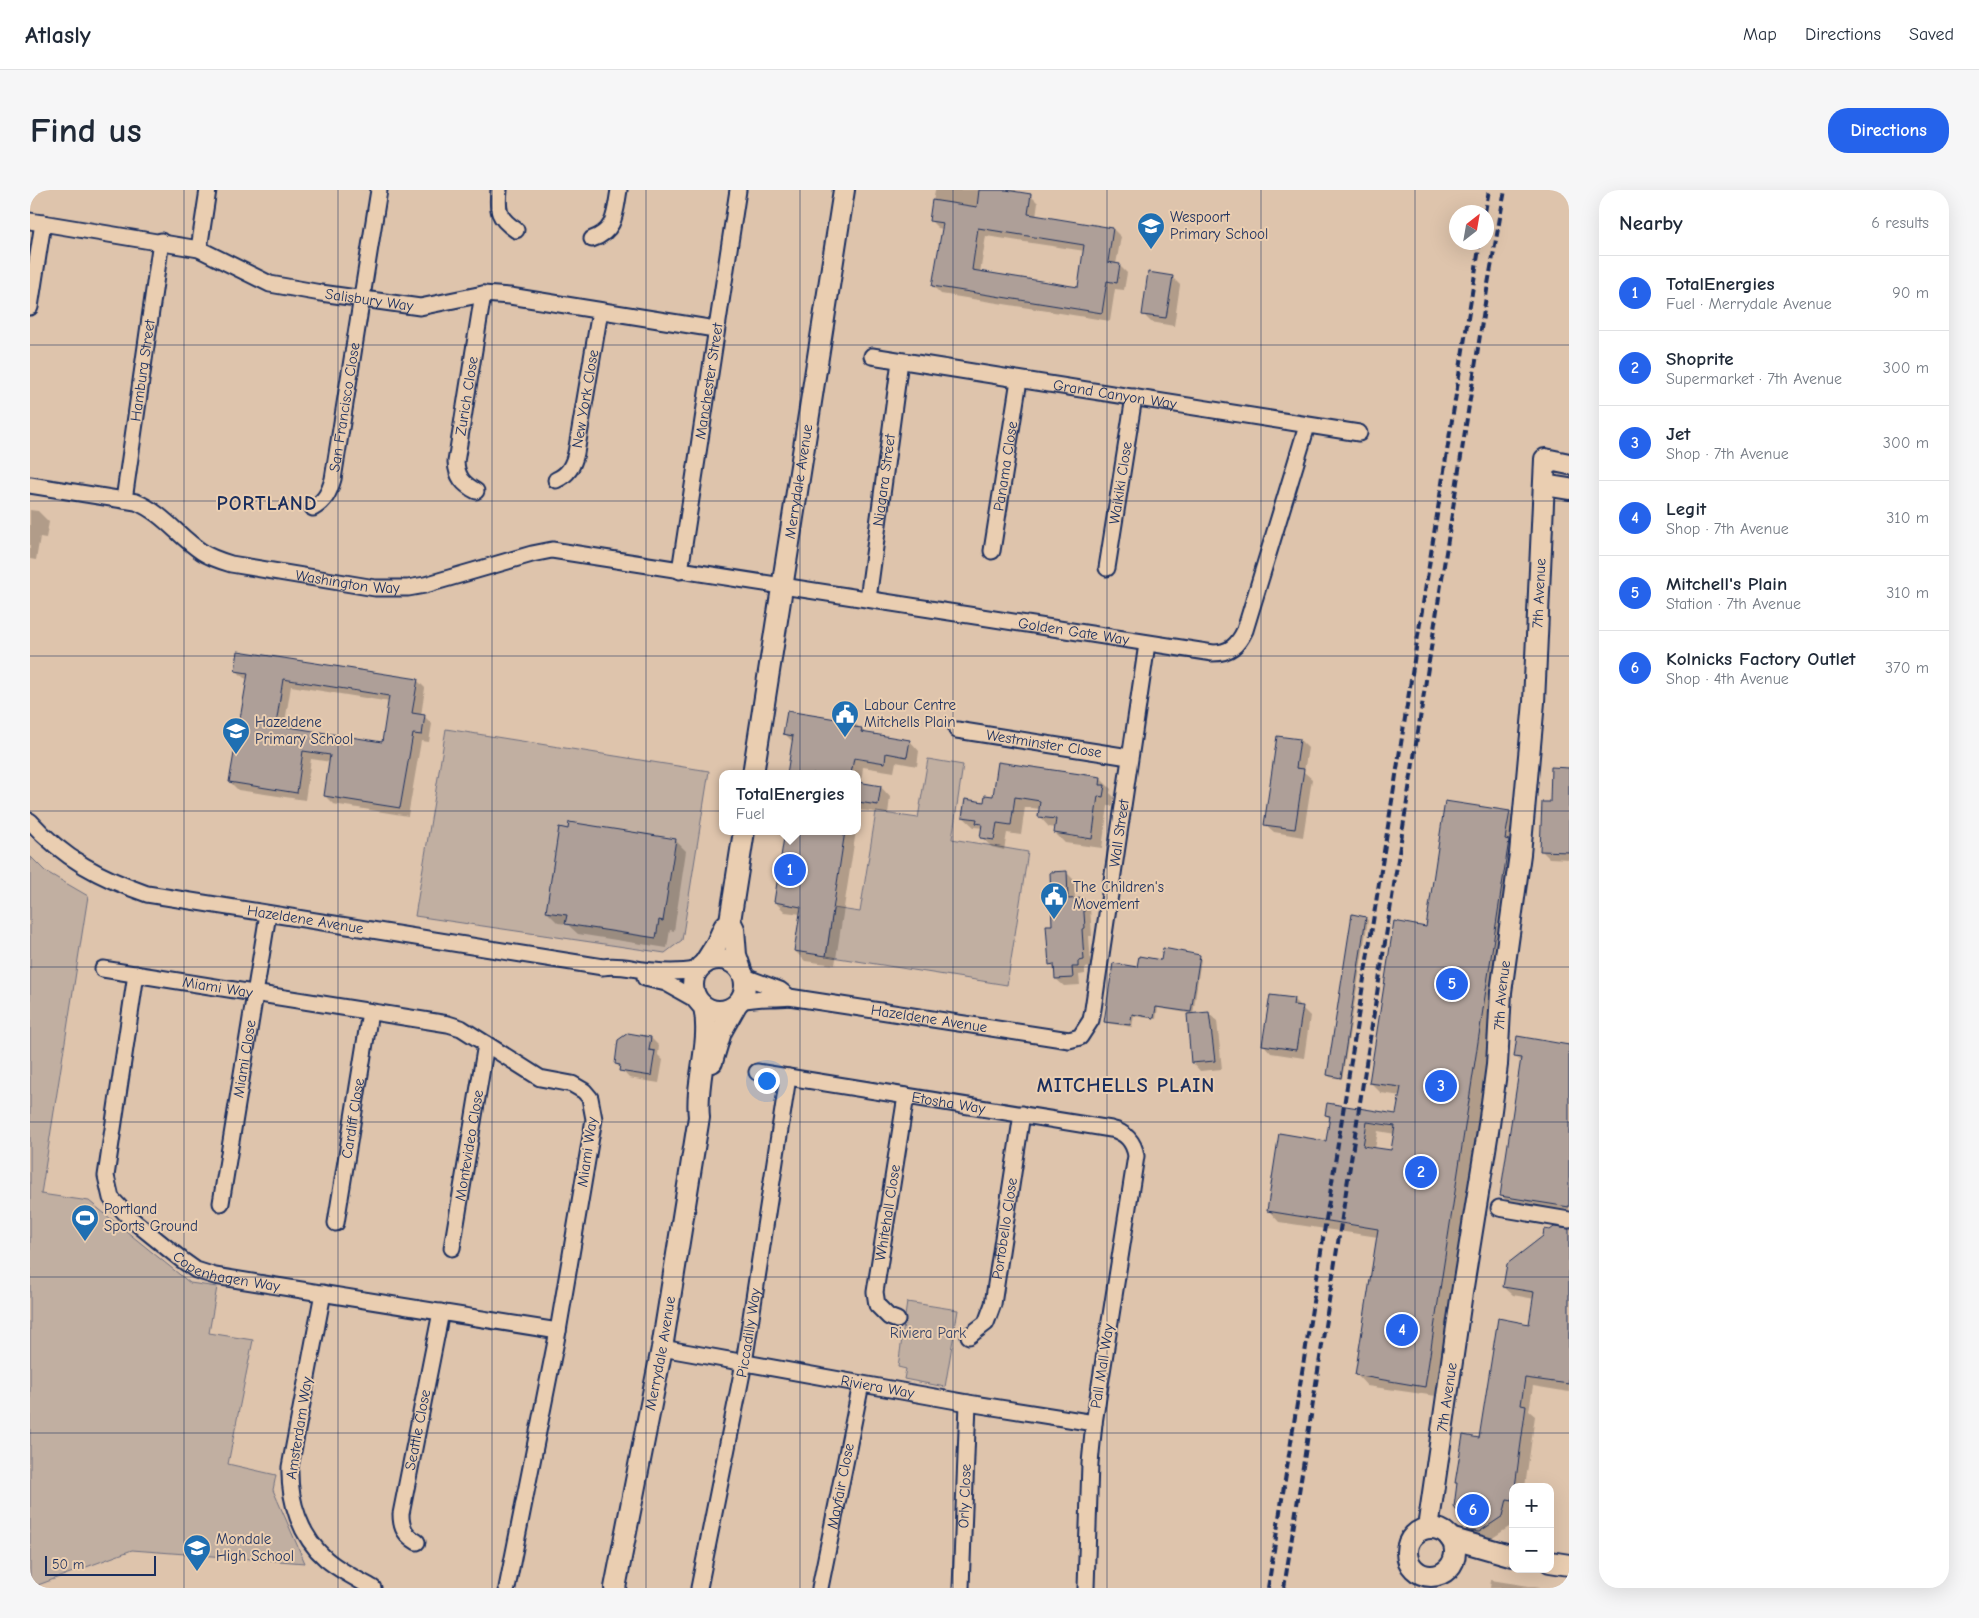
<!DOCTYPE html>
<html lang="en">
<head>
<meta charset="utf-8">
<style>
	:root { --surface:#fff; --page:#f6f6f7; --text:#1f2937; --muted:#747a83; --line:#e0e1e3; --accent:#2563eb }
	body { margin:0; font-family:"Comic Neue",sans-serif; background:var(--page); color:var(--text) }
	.controls { position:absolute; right:15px; bottom:15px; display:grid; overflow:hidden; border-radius:10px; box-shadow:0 5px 20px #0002 }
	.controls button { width:45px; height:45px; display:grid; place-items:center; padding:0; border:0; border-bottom:1px solid var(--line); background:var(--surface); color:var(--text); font:25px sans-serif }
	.compass { position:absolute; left:1419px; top:15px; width:45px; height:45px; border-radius:50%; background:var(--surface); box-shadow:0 5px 20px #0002; rotate:31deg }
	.scale { position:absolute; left:15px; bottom:12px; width:111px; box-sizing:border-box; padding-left:5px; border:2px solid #1b2f5e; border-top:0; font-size:14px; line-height:18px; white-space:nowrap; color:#1b2f5e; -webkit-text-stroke:4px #eaceb1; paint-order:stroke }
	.you { position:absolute; left:736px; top:890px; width:18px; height:18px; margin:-12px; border:4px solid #fff; border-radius:50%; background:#1a73e8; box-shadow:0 0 0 8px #1a73e833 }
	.badge { display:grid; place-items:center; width:32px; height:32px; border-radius:50%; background:var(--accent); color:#fff; font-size:16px; font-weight:700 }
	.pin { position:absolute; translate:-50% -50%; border:2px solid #fff; box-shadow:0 1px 5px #0006 }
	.popup { position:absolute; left:689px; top:580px; width:142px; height:65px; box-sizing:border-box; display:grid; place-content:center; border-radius:10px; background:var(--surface); filter:drop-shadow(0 1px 4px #0005); font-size:16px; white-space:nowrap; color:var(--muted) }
	.popup b { font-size:19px; color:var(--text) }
	.popup::after { content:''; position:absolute; left:50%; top:100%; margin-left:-10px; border:10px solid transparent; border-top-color:var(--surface) }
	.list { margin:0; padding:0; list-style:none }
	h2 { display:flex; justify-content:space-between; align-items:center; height:65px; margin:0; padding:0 20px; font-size:21px }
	h2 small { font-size:16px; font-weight:400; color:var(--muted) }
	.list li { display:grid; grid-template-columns:32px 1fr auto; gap:15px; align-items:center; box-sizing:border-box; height:75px; padding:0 20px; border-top:1px solid var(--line) }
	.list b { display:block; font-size:19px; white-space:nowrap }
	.list p { margin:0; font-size:16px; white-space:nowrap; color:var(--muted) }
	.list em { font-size:16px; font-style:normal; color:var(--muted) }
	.map { position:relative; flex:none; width:1539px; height:1398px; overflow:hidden; border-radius:20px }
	header { display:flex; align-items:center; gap:30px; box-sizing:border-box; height:70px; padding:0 25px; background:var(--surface); border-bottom:1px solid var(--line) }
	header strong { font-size:24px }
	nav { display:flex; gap:28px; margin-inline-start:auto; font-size:18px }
	.intro { display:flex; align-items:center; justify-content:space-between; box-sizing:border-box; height:120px; padding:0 30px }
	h1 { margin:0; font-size:35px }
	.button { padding:12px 22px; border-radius:20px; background:var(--accent); color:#fff; font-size:18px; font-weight:700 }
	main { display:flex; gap:30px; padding:0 30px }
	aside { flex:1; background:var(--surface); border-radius:20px; box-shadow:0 5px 20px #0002 }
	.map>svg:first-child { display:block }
	.green { fill:#c1afa1; stroke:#6e6f80 }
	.shadow { fill:#0003; fill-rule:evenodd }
	.building { fill:#ae9f98; stroke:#1b2f5e; fill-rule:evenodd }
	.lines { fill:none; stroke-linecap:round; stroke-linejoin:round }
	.street-casing { stroke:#1b2f5e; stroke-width:19 }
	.secondary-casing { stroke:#1b2f5e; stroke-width:24 }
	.street { stroke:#eaceb1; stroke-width:15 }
	.secondary { stroke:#eaceb1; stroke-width:20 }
	.rail { stroke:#1b2f5e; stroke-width:4; stroke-dasharray:8 4; stroke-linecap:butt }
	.grid { fill:none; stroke:#1b2f5e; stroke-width:1; stroke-opacity:0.55 }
	.labels { text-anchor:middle; stroke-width:4; stroke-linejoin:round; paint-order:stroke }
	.poi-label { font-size:15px; fill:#1b2f5e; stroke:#eaceb1; text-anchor:start }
	.street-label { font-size:15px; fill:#1b2f5e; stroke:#eaceb1 }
	.park-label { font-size:15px; fill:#344268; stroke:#eaceb1 }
	.district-label { font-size:20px; font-weight:bold; letter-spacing:1px; fill:#1b2f5e; stroke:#eaceb1 }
</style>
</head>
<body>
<header>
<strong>Atlasly</strong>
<nav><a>Map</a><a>Directions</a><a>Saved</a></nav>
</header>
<div class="intro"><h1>Find us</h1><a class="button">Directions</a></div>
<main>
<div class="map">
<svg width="1539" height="1398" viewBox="0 0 1539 1398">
	<rect width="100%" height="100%" fill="#dec4ac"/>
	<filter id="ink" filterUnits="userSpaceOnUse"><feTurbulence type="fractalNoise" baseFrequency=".02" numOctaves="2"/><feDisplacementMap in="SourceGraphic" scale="10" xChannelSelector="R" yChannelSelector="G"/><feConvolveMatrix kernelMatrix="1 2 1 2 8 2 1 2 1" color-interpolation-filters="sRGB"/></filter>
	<g filter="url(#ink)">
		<path class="green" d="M416 539 679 581 652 750 635 763 385 726Z
			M898 569 933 575 922 649 998 662 977 795 796 766 803 718 830 722 846 622 888 628Z
			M0 666 15 681 58 706 11 1004 59 1011 160 1093 187 1097 179 1143 223 1150 198 1274 246 1285 243 1300 275 1373 102 1360 0 1398Z
			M877 1112 928 1120 915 1197 874 1189 876 1179 868 1177Z"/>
		<path class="shadow" d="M905 0H986V3L1000 5 1008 13 1006 27 1083 39 1091 47 1086 74 1089 75 1097 83 1094 100 1085 99 1080 131 911 104 903 96 913 39 908 38 900 30ZM956 46 1055 61 1049 99 950 83Z
			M1142 87 1150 95 1144 136 1121 132 1113 124Z
			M0 320 8 321 19 332 16 348 10 347 6 370 0 369Z
			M206 480 387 490 395 498 391 526H394L402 534 399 552 391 551 378 626 303 614 295 606 301 572 281 569 275 610 208 600 200 592 218 489 214 488ZM261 496 360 512 353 553 254 538Z
			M824 533 837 544 880 551 889 561 887 576 866 572 864 582 833 577 831 594 851 597 860 607 858 624 830 620 828 633V584H758L763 552 755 544Z
			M1270 550 1278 558 1274 582 1282 589 1273 647 1244 642 1235 634Z
			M1539 579V669L1519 668 1511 660 1521 614Z
			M1071 589 1081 599 1080 603 1084 607 1083 616H1078L1072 658 1035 653 1025 643 1026 638 1019 637 1009 626 1010 619 995 617 991 645 977 643 974 660 962 657 951 647 953 638 944 637 933 627 964 608Z
			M1479 622 1490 633 1486 694 1406 1206 1337 1196 1327 1185 1348 1047 1249 1032 1239 1021 1297 952 1301 930 1296 925 1367 926 1371 906 1351 903 1340 892 1397 738ZM1348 941 1365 944 1362 962 1345 959Z
			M756 641H826L805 775 775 771 765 761 771 724 755 722 745 712Z
			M645 650 656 661 644 741 640 740 637 758 548 744 537 734 528 733 517 722Z
			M1036 682 1044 690 1045 710 1053 709 1060 717 1062 746H1059L1061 777 1055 778V784L1049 785 1050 795 1034 796 1026 789V780L1020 774 1023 736Z
			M1335 728 1338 730 1312 889 1300 887 1298 885Z
			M1169 766 1171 768 1163 825 1178 823 1187 831 1192 879 1170 881 1162 872 1158 823 1128 818 1126 829 1104 826 1102 837 1077 833 1075 831 1108 778 1132 771Z
			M1263 809 1280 826 1274 868 1241 863 1233 854Z
			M598 844 621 848 629 856 628 865 633 870 629 893 599 888 586 874Z
			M1539 856V1024L1480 1014 1471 1005 1492 873 1485 866Z
			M1539 1040V1202L1503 1196 1499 1221 1505 1226 1495 1297H1483L1482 1335 1458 1351 1448 1349 1439 1340 1450 1249 1500 1135 1505 1109 1483 1105 1474 1097Z
			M1461 1390 1511 1398H1460Z"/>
		<path class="building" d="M949 0H976L1001 4 998 24 1083 38 1078 72 1090 74 1087 93 1077 91 1072 123 902 96 913 33 899 31 902 10 947 17ZM948 38 1054 55 1048 97 942 80Z
			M1118 82 1143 86 1136 128 1112 125Z
			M208 461 388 489 382 523 395 525 392 545 383 544 370 618 294 606 300 565 273 561 267 603 199 592 218 483 205 481ZM253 489 359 506 352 552 246 535Z
			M757 521 825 532 824 537 832 538 831 542 880 550 877 567 856 563 855 573 824 568 821 584H757L763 546 753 544Z
			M1247 546 1270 549 1266 578 1274 579 1265 639 1234 635Z
			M968 572 1071 587 1070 595H1075L1073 607 1068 606 1062 649 1024 643 1026 629 1008 627 1010 611 985 607 981 635 967 633 964 650 950 648 952 634 946 633 947 629 932 627 935 609 954 612 955 605 963 606Z
			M1521 577 1539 578V662L1510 661 1512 612H1520Z
			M828 592 851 596 848 615 828 612Z
			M1415 611 1480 621 1475 649 1479 650 1395 1197 1325 1185 1348 1039 1237 1021 1249 943 1296 951 1300 926 1295 925 1297 913 1366 924 1371 897 1339 893 1364 731 1396 737ZM1337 932 1365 936 1361 960 1333 956Z
			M539 632 646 649 633 731 629 730 626 748 535 734 537 725 516 722 529 637 538 639Z
			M755 641H815L796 766 764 761 771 717 744 712Z
			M1037 681 1038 709 1053 708 1055 738 1052 739 1054 770 1048 771V777H1042L1043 788 1025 789 1024 774 1019 775 1016 735H1022L1020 682Z
			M1322 724 1336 727 1311 888 1297 885Z
			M1133 758 1170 765 1161 822 1126 817 1124 828 1102 824 1100 835 1074 832 1083 773 1107 777 1109 766 1131 770Z
			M1240 805 1264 808 1263 815 1273 816 1266 860 1232 855Z
			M1179 822 1185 871 1161 873 1157 824Z
			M598 843 621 847 619 860 625 861 621 886 589 881 590 875 585 874 588 850Z
			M1487 846 1539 855V1017L1470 1006 1491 868 1484 867Z
			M1524 1037 1539 1039V1194L1495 1188 1491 1215 1496 1216 1485 1297H1483V1310L1477 1309 1473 1326 1449 1342 1437 1341V1335L1424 1317 1427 1293H1425L1433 1245 1449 1248 1468 1128 1499 1134 1504 1102 1473 1097 1477 1074 1513 1046 1514 1039 1520 1040Z"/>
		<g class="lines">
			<g class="street-casing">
				<g id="street">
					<path d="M469 0C467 21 468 28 486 40"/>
					<path id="s1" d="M0 31 169 59 240 94 291 103 390 117 453 104 480 106 685 139"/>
					<path d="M562 49C586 41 585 22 589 0"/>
					<path d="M169 59 178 0"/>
					<path d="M0 117 13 33"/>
					<path id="s2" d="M842 166 1329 243"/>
					<path id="s3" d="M526 290C538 285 543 276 546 263L570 121"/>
					<path id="s4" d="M0 295 106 312C133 323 149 347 172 362 181 368 191 371 201 374L345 398H378L395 395 502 364 522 360 1183 463C1200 463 1208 455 1215 440L1277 236"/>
					<path id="s5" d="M446 301C433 294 427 287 426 272L453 104"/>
					<path id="s6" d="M94 310 131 51"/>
					<path id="s7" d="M283 318C295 311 299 303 303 289L349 0"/>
					<path id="s8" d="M962 361 989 190"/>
					<path id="s9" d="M1077 378 1104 207"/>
					<path id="s10" d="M650 381 708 0"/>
					<path id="s11" d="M838 409 870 171"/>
					<path id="s12" d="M927 540 1099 567"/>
					<path id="s13" d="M0 631C34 669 71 688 117 704L573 777C590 774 606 780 624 781 639 783 654 782 668 780"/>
					<path id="s14" d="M73 779 418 834 431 838 510 888 542 894 554 901 560 908 564 929 528 1141 477 1398"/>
					<path id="s15" d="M106 784 76 986 81 1008 100 1028 152 1070 166 1080 185 1086 528 1141"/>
					<path d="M715 787 750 800 759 807"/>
					<path d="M615 788 636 793 668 811"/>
					<path id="s16" d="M711 811C727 807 743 809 759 807L1039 850 1050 847 1061 830 1063 819 1117 454"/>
					<path id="s17" d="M727 882 1081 939C1095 942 1104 952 1106 966L1064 1233 1060 1273 1056 1398"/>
					<path id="s18" d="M191 1013 238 724"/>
					<path d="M1469 1018 1539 1030"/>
					<path id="s19" d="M306 1033 340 822"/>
					<path id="s20" d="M422 1058 456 854"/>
					<path d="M293 1103 260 1277C259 1311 270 1346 296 1369 310 1381 327 1389 343 1398"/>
					<path id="s21" d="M867 1130 859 1127 847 1115 845 1102 876 906"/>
					<path id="s22" d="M939 1146 956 1133 963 1114 992 924"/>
					<path id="s23" d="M632 1158 938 1213 1064 1233"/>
					<path id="s24" d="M387 1352C375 1345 371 1338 371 1324L411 1122"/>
					<path id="s25" d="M669 1398 714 1173 758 887"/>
					<path id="s26" d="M790 1398 831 1194"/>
					<path id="s27" d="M931 1398 938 1213"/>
				</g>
			</g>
			<g class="secondary-casing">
				<g id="secondary">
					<path d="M1514 295 1539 299"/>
					<path id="s28" d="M723 584 814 0"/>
					<path d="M700 731 704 739 706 765 711 780"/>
					<circle cx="689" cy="795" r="26"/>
					<path d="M674 774 686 755 694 737 700 731 714 641"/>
					<path d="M682 872 691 842 705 817"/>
					<path id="s29" d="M1398 1338 1431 1109 1459 935 1467 875 1471 802 1490 664 1504 512 1515 269 1539 274"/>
					<circle cx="1401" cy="1362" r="24"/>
					<path d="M1420 1348 1483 1366"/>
					<path d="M1520 1372 1539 1375"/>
					<path id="s30" d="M585 1398 632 1158 669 927C665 891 682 853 674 817"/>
				</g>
			</g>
			<use href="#street" class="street"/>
			<use href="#secondary" class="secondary"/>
			<path class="rail" d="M1455 22 1459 0
				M1238 1398 1450 52
				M1254 1398 1458 94 1475 0"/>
		</g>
	</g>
	<path class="grid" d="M154 0V1398M308 0V1398M462 0V1398M616 0V1398M770 0V1398M923 0V1398M1077 0V1398M1231 0V1398M1385 0V1398M0 155H1539M0 311H1539M0 466H1539M0 621H1539M0 777H1539M0 932H1539M0 1087H1539M0 1243H1539"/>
	<defs>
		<g id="school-pin" transform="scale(1.4375)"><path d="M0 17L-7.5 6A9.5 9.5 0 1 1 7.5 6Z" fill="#1f6fb2" stroke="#eaceb1"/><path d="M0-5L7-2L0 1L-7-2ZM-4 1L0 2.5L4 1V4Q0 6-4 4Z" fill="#fff"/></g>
		<g id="civic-pin" transform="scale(1.4375)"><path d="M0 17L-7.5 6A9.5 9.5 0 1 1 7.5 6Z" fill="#1f6fb2" stroke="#eaceb1"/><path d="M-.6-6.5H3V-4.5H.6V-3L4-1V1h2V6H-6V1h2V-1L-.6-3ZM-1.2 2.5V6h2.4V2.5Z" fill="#fff"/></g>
		<g id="stadium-pin" transform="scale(1.4375)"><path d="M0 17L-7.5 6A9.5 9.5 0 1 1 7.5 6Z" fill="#1f6fb2" stroke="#eaceb1"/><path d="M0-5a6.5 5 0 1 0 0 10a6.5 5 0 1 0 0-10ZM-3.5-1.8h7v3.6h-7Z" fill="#fff"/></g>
	</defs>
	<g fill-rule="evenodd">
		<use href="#school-pin" x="1121" y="36"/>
		<use href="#civic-pin" x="815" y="524"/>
		<use href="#school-pin" x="206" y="541"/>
		<use href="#civic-pin" x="1024" y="706"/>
		<use href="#stadium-pin" x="55" y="1028"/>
		<use href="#school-pin" x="167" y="1358"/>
	</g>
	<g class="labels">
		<g class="poi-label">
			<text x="1140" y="32">Wespoort<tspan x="1140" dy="17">Primary School</tspan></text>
			<text x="834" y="520">Labour Centre<tspan x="834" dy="17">Mitchells Plain</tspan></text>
			<text x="225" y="537">Hazeldene<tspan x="225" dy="17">Primary School</tspan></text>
			<text x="1043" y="702">The Children's<tspan x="1043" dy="17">Movement</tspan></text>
			<text x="74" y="1024">Portland<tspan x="74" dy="17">Sports Ground</tspan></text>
			<text x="186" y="1354">Mondale<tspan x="186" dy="17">High School</tspan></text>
		</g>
		<g class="street-label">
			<text dy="5" stroke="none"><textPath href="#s1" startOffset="351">Salisbury Way</textPath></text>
			<text dy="5" stroke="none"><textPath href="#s6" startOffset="131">Hamburg Street</textPath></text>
			<text dy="5" stroke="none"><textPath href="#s10" startOffset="192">Manchester Street</textPath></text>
			<text dy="5" stroke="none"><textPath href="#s2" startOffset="246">Grand Canyon Way</textPath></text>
			<text dy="5" stroke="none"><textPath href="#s5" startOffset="104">Zurich Close</textPath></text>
			<text dy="5" stroke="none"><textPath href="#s3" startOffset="90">New York Close</textPath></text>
			<text dy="5" stroke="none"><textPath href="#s7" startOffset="109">San Francisco Close</textPath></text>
			<text dy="5" stroke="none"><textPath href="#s8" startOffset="86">Panama Close</textPath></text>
			<text dy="5" stroke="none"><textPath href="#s11" startOffset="120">Niagara Street</textPath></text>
			<text dy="5" stroke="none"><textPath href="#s28" startOffset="296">Merrydale Avenue</textPath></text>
			<text dy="5" stroke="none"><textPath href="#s9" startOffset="86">Waikiki Close</textPath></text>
			<text dy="5" stroke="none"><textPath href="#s4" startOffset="340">Washington Way</textPath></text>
			<text dy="5" stroke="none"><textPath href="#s29" startOffset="942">7th Avenue</textPath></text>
			<text dy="5" stroke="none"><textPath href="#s4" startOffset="1078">Golden Gate Way</textPath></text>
			<text dy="5" stroke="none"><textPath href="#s12" startOffset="88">Westminster Close</textPath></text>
			<text dy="5" stroke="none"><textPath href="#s16" startOffset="552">Wall Street</textPath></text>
			<text dy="5" stroke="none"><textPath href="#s13" startOffset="300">Hazeldene Avenue</textPath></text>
			<text dy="5" stroke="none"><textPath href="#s14" startOffset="116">Miami Way</textPath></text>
			<text dy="5" stroke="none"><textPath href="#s29" startOffset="538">7th Avenue</textPath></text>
			<text dy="5" stroke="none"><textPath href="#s16" startOffset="190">Hazeldene Avenue</textPath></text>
			<text dy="5" stroke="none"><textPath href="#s18" startOffset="146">Miami Close</textPath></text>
			<text dy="5" stroke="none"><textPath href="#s17" startOffset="194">Etosha Way</textPath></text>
			<text dy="5" stroke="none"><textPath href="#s19" startOffset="106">Cardiff Close</textPath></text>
			<text dy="5" stroke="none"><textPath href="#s20" startOffset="104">Montevideo Close</textPath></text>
			<text transform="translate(557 962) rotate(-82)" y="5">Miami Way</text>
			<text dy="5" stroke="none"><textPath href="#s21" startOffset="119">Whitehall Close</textPath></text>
			<text dy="5" stroke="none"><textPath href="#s22" startOffset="118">Portobello Close</textPath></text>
			<text dy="5" stroke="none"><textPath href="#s15" startOffset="368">Copenhagen Way</textPath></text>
			<text dy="5" stroke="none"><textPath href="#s25" startOffset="260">Piccadilly Way</textPath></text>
			<text dy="5" stroke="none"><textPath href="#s30" startOffset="239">Merrydale Avenue</textPath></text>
			<text transform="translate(1072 1176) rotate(-81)" y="5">Pall Mall Way</text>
			<text dy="5" stroke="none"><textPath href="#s23" startOffset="219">Riviera Way</textPath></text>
			<text dy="5" stroke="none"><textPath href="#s29" startOffset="132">7th Avenue</textPath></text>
			<text transform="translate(269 1238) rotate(-81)" y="5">Amsterdam Way</text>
			<text dy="5" stroke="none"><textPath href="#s24" startOffset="120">Seattle Close</textPath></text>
			<text dy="5" stroke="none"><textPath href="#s26" startOffset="104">Mayfair Close</textPath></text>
			<text dy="5" stroke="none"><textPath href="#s27" startOffset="92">Orly Close</textPath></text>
		</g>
		<g class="park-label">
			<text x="898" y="1148">Riviera Park</text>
		</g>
		<g class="district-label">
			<text x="237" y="320">PORTLAND</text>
			<text x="1096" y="902">MITCHELLS PLAIN</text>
		</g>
	</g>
</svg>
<div class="controls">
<button>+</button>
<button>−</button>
</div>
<svg class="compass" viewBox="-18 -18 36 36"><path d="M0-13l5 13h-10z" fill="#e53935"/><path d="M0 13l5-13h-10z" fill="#747a83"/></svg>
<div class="scale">50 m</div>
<div class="you"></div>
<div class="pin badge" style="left:760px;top:680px">1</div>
<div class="popup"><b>TotalEnergies</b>Fuel</div>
<div class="pin badge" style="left:1391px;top:982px">2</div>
<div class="pin badge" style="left:1411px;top:896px">3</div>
<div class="pin badge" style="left:1372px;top:1140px">4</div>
<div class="pin badge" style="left:1422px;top:794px">5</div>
<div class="pin badge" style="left:1443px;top:1320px">6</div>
</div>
<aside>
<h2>Nearby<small>6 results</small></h2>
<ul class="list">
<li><span class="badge">1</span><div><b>TotalEnergies</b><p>Fuel · Merrydale Avenue</p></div><em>90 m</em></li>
<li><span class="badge">2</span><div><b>Shoprite</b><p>Supermarket · 7th Avenue</p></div><em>300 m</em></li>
<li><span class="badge">3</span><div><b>Jet</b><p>Shop · 7th Avenue</p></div><em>300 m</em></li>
<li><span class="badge">4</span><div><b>Legit</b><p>Shop · 7th Avenue</p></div><em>310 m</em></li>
<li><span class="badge">5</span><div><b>Mitchell's Plain</b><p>Station · 7th Avenue</p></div><em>310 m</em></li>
<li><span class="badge">6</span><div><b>Kolnicks Factory Outlet</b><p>Shop · 4th Avenue</p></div><em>370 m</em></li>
</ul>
</aside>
</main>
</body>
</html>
